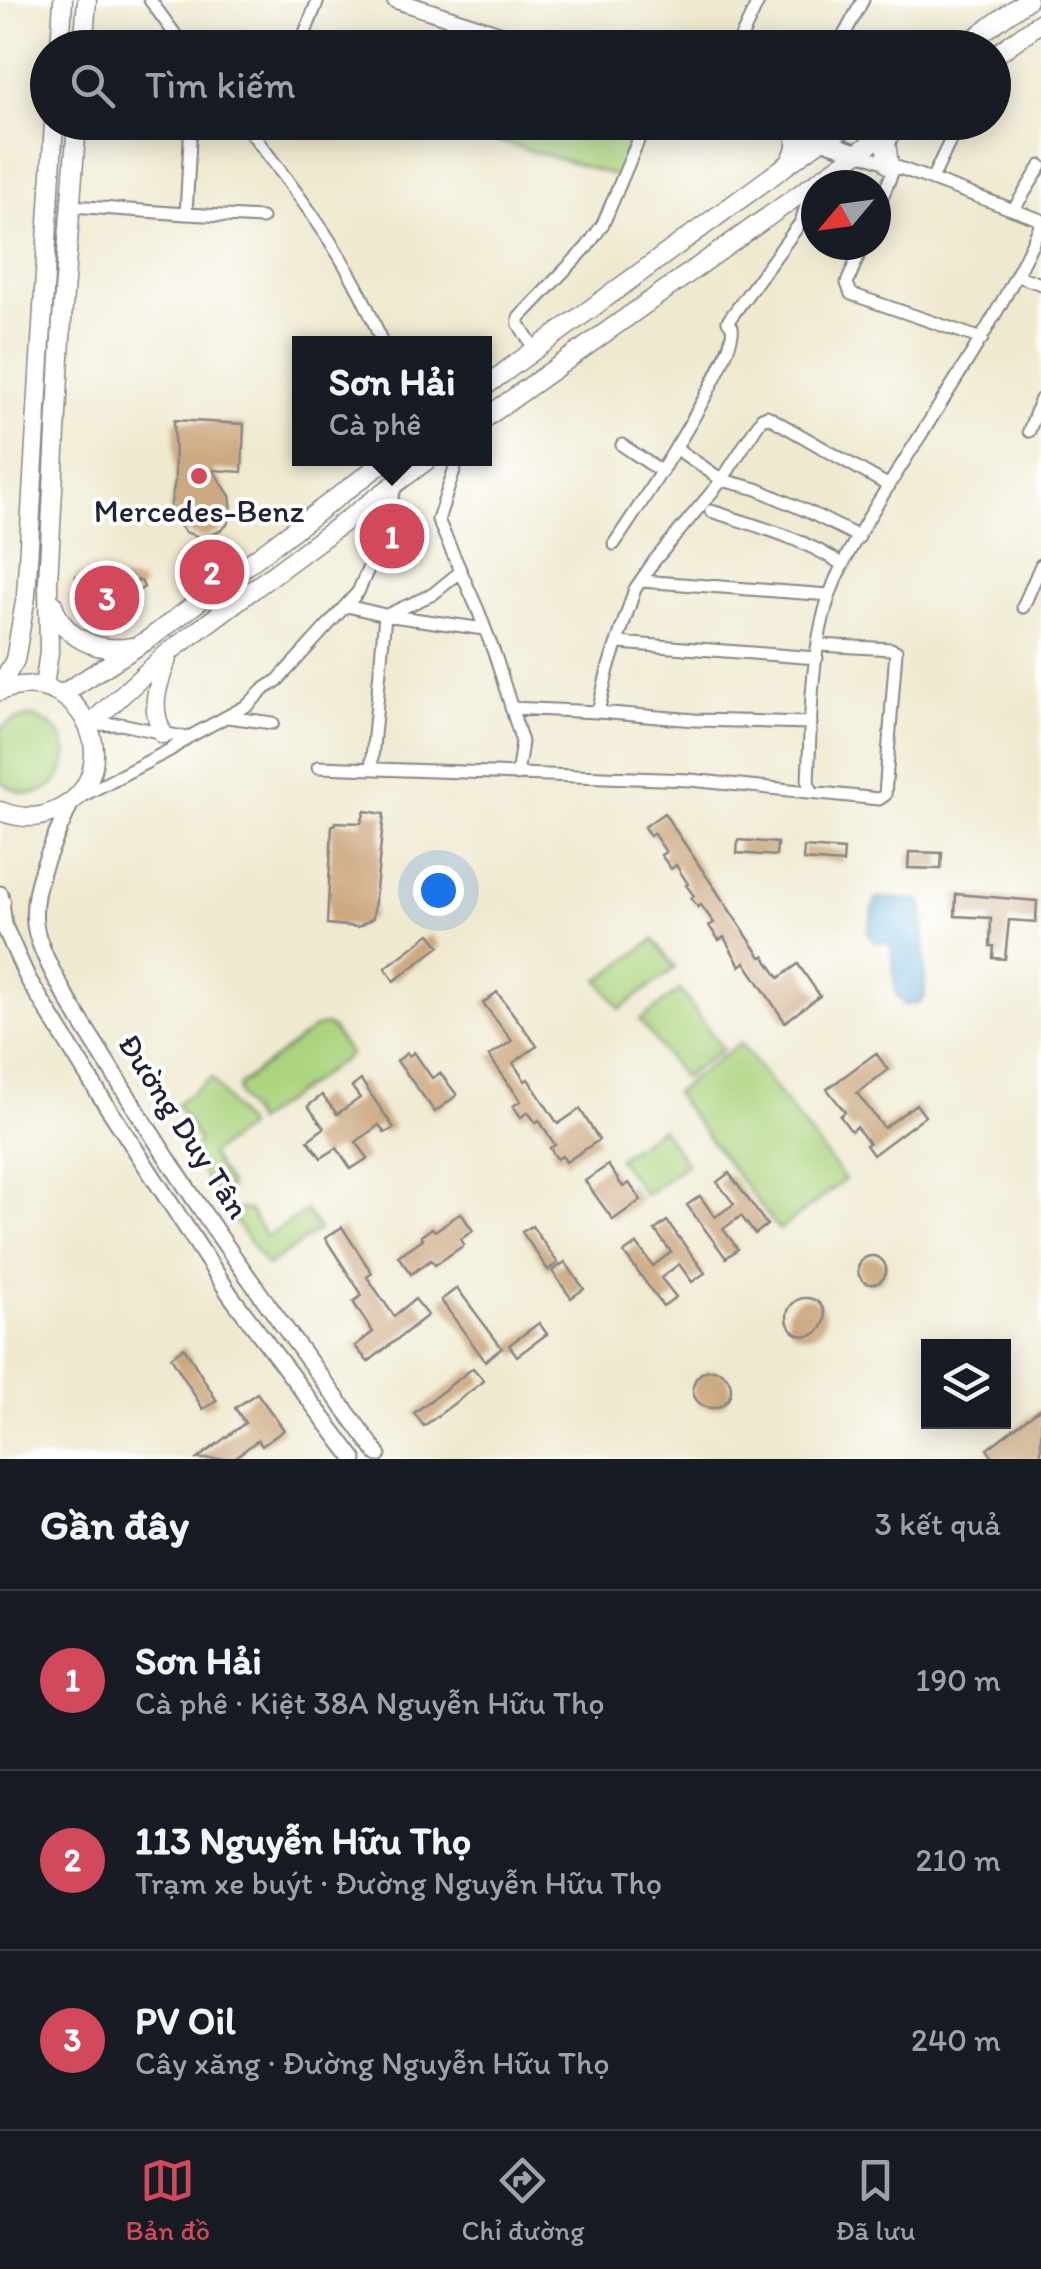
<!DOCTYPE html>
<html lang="vi">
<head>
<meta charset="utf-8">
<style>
	:root { --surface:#171b24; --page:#20242c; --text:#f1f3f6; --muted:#9ea1a6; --line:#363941; --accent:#d1495b }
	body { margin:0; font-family:Itim,sans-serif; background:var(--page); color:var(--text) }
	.controls { position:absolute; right:30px; bottom:30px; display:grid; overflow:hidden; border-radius:0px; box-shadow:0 5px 25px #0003 }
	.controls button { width:90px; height:90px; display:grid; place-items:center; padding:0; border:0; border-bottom:2px solid var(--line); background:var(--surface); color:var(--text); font:50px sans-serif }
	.compass { position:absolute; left:801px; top:170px; width:90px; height:90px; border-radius:50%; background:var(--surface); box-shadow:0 5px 25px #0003; rotate:241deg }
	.you { position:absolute; left:438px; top:890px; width:35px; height:35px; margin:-25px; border:8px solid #fff; border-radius:50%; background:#1a73e8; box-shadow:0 0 0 15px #1a73e833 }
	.badge { display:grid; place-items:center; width:65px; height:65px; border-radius:50%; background:var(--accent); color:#fff; font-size:32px; font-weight:700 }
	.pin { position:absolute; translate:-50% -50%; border:5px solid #fff; box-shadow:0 2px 10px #0006 }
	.popup { position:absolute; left:292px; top:336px; width:200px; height:130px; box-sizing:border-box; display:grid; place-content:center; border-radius:0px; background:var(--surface); filter:drop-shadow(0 2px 8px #0005); font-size:32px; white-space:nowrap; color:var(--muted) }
	.popup b { font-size:38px; color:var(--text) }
	.popup::after { content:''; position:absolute; left:50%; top:100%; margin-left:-20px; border:20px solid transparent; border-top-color:var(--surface) }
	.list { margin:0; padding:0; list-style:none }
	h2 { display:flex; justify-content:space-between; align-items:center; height:130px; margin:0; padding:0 40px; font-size:42px }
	h2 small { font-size:32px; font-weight:400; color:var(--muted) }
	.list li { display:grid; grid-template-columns:65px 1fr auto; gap:30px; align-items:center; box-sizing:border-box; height:180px; padding:0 40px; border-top:2px solid var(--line) }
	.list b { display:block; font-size:38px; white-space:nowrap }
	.list p { margin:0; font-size:32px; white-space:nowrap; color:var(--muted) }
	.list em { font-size:32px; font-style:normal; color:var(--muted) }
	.icon { flex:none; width:55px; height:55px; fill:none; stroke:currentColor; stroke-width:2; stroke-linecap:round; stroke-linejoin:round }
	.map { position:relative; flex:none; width:1041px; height:1459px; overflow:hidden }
	.search { position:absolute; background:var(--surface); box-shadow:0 5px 25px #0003; left:30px; right:30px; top:30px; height:110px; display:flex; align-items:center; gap:25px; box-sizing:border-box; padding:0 35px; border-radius:55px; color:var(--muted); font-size:38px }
	.sheet { height:670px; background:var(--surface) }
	nav { display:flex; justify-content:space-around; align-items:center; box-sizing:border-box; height:140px; border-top:2px solid var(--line); background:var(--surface); font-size:28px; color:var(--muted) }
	nav a { display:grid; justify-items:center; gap:5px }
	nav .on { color:var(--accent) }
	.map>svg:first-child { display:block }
	.green { fill:#acd47e; stroke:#677b5c; stroke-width:2.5 }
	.water { fill:#59abd4; stroke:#3e6688; stroke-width:2.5 }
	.building { fill:#cca980 }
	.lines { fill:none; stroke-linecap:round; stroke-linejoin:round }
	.street-casing { stroke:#888685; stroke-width:15 }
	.secondary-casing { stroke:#888685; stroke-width:19 }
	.primary-casing { stroke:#888685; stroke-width:21 }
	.street { stroke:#fff; stroke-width:11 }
	.secondary { stroke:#fff; stroke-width:15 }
	.primary { stroke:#fff; stroke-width:18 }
	.poi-dot { fill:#d1495b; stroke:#fff; stroke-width:4 }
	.labels { text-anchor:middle; stroke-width:8; stroke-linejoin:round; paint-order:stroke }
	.poi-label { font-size:32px; fill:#22223b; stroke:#fff }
	.street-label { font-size:32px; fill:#22223b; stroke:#fff }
</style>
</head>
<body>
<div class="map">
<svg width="1041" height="1459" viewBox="0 0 1041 1459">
	<rect width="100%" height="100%" fill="#fff"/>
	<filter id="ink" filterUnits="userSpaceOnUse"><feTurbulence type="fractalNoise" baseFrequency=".01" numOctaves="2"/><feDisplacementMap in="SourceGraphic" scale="20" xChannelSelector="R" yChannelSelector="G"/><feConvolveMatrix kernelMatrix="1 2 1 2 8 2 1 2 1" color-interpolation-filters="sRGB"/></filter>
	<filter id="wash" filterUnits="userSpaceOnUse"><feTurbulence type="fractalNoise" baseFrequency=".0048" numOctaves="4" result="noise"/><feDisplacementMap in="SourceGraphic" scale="40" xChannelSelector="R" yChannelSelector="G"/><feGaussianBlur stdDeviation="2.25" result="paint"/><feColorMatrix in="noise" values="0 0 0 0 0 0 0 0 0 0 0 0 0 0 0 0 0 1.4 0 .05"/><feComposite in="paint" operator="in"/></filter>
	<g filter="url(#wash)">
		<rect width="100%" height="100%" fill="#efe9cf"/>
		<path class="green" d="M493 123H635L619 177 488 138Z
			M32 717C103 737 50 827 0 780V730C10 721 19 718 32 717Z
			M654 940 675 968 620 1009 599 980Z
			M680 990 723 1049 683 1078 640 1020Z
			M326 1025 333 1030 350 1055 255 1122 238 1094 239 1085 316 1027Z
			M740 1043 845 1180 779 1230 674 1093Z
			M212 1078 247 1128 210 1154 230 1186 222 1201 196 1165 195 1147 199 1141 176 1104Z
			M661 1128 687 1164 645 1195 618 1158Z
			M238 1209 249 1210 267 1237 306 1211 319 1230 267 1266 229 1213Z"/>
		<path class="water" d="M877 898 918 900 923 904 925 991 924 998 919 1002 905 1005 896 994 891 947 888 943 874 942 867 932C873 921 871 908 877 898Z"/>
		<g id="blocks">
			<path class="building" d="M174 420 244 424 242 472 213 470 230 496 232 510 227 525 220 531 202 538 185 532 173 517 170 508 175 481Z
				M76 576 141 581 144 587 113 610 91 606 77 590Z
				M365 811 384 814 373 918 358 927 327 924 332 825H335V822L361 823Z
				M664 813 761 957 764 956 779 978 798 964 820 996 785 1022 745 962 740 966 724 937 719 940 709 926 714 923 701 905 698 907 691 898 694 896 686 885 688 884 676 865 671 869 661 855 666 852 653 833 650 836 644 827Z
				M738 840 777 843 776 856 737 853Z
				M804 847 844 850 843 863 803 860Z
				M909 852 942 853 941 869 908 868Z
				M956 894 1037 901 1036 922 1009 920 1005 959 993 958 994 946H990L991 918 955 916Z
				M430 934 440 946 394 981 385 968Z
				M497 992 537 1046 513 1063 525 1081 528 1079 558 1124 580 1109 599 1140 566 1162 562 1156 557 1159 550 1148 555 1145 539 1120 536 1123 528 1112 521 1117 513 1106 521 1101 489 1056 512 1041 483 1003Z
				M414 1052 432 1078 440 1073 457 1095 435 1112 397 1061 407 1053 409 1056Z
				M876 1053 888 1070 857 1093 884 1128 916 1104 925 1116 873 1155 866 1145 869 1143 856 1127 851 1131 840 1116 845 1112 827 1089Z
				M361 1080 394 1128 385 1133 379 1125 356 1142 368 1158 351 1169 337 1148 321 1158 308 1140 324 1128 308 1106 322 1095 337 1114 360 1098 352 1087Z
				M608 1165 623 1187 629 1183 641 1200 613 1220 585 1181Z
				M729 1173 767 1225 755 1234 741 1216 723 1229 738 1249 726 1258 687 1205 700 1196 715 1217 734 1204 717 1182Z
				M461 1213 473 1231 461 1239 464 1245 435 1265 431 1260 411 1274 398 1256 423 1239 421 1236 432 1228 435 1231Z
				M667 1221 705 1273 692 1282 679 1264 661 1278 676 1297 663 1306 624 1253 637 1244 653 1266 671 1252 655 1230Z
				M532 1226 558 1263 548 1270 522 1232Z
				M342 1227 372 1273 367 1277 394 1316 415 1299 428 1315 368 1362 355 1346 373 1332 353 1302 362 1295 325 1238Z
				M858 1270a14 14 0 1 1 28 0a14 14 0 1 1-28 0Z
				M565 1262 584 1289 571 1298 552 1271Z
				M457 1288 502 1348 485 1361 441 1300Z
				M787 1317a19 19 0 1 1 38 0a19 19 0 1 1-38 0Z
				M539 1323 547 1334 517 1356 509 1345Z
				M184 1347 217 1401 203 1409 171 1357Z
				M473 1368 484 1381 424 1426 414 1413Z
				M693 1389a19 19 0 1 1 38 0a19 19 0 1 1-38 0Z
				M257 1393 284 1430 262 1446 258 1440 233 1459H197L245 1423 235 1408Z
				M1041 1408V1459H994L987 1449Z"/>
		</g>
	</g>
	<g filter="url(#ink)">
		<use href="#blocks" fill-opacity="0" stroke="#888685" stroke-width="2.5"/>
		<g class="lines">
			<g class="street-casing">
				<path id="street" d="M150 0 185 48
					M299 48 318 0
					M736 48 759 0
					M837 48 863 0
					M243 122C293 187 356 266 382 344
					M268 126 269 122
					M859 153 1041 220
					M932 179 959 122
					M71 206 186 214 191 122
					M1014 209 1041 166
					M876 212 895 166
					M186 214 262 218
					M863 245 847 283 851 294 982 339
					M1018 276 1041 284
					M535 350 519 324V318L587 247 603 224 646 122
					M1029 431 1041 399
					M622 445 662 472
					M677 449 722 480 757 489 811 513 859 537
					M458 458 438 520 478 610 496 658 522 742 517 775
					M711 511C757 526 803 538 843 565
					M614 544C635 513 739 356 732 327 731 325 729 323 728 321L801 222 812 187
					M641 581 830 595
					M347 606 385 615 484 629
					M1023 607 1041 565
					M389 614 433 594 460 572
					M618 643 817 658
					M511 708 598 712 695 720 811 723
					M598 712 608 669 635 589 655 560 722 480 762 418 767 416 889 486
					M227 717 273 723
					M89 725 121 724 187 738
					M318 767 690 780 879 799 885 795 896 651 891 649 819 645
					M371 769 385 615
					M812 791 808 782C811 721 810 652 830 594 846 549 883 495 908 455 956 379 1005 306 1041 224
					M76 799 170 750 187 738 248 705 263 690 278 680 358 592 372 560 397 483"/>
			</g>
			<g class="secondary-casing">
				<path id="secondary" d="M395 0 543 48
					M768 122 859 153
					M71 802C56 839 30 883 35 924 39 958 82 1023 101 1053 150 1133 201 1212 256 1288 296 1344 337 1399 378 1454
					M0 894 4 926 28 979 99 1094 231 1296 354 1459"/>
			</g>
			<g class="primary-casing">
				<path id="primary" d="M60 48 63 0
					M83 48 87 0
					M961 48 1027 0
					M994 56 1041 22
					M790 163 796 148V132
					M889 165 886 143 892 129
					M484 387 821 140 857 122
					M484 419 901 122
					M53 604C63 638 97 653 131 647
					M0 686 15 660 26 596 54 122
					M44 686 49 652 48 582 62 320 77 122
					M0 691C85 659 133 779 53 812 35 820 18 818 0 811
					M62 694 149 639 389 458
					M89 725 169 652 430 458
					M163 734C148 703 159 684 169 653
					M0 901 1 902"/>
			</g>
			<use href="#street" class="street"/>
			<use href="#secondary" class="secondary"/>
			<use href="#primary" class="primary"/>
		</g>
	</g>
	<circle class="poi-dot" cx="199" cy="476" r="10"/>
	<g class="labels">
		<g class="poi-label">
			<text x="199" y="522">Mercedes-Benz</text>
		</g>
		<g class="street-label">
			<text transform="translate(184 1126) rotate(57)" y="11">Đường Duy Tân</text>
		</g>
	</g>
</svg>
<div class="controls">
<button><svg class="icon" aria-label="layers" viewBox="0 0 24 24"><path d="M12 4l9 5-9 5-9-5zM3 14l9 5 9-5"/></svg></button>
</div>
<svg class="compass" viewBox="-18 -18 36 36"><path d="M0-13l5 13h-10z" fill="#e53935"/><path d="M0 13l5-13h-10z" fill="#9ea1a6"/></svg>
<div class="you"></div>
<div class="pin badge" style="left:392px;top:536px">1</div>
<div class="popup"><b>Sơn Hải</b>Cà phê</div>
<div class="pin badge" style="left:212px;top:572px">2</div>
<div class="pin badge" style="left:107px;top:598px">3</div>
<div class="search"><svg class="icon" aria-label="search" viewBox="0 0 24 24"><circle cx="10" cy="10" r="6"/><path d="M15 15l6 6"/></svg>Tìm kiếm</div>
</div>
<section class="sheet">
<h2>Gần đây<small>3 kết quả</small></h2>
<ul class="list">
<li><span class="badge">1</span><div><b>Sơn Hải</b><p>Cà phê · Kiệt 38A Nguyễn Hữu Thọ</p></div><em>190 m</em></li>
<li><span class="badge">2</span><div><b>113 Nguyễn Hữu Thọ</b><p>Trạm xe buýt · Đường Nguyễn Hữu Thọ</p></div><em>210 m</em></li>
<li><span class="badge">3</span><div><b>PV Oil</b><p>Cây xăng · Đường Nguyễn Hữu Thọ</p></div><em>240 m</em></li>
</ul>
</section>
<nav>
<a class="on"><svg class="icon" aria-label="map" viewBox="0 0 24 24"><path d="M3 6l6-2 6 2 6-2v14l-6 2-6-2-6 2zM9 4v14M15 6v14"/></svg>Bản đồ</a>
<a><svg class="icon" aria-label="directions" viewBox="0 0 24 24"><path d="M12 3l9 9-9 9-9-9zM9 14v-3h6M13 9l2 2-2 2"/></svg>Chỉ đường</a>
<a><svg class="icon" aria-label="saved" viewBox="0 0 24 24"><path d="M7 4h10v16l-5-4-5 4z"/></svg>Đã lưu</a>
</nav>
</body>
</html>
